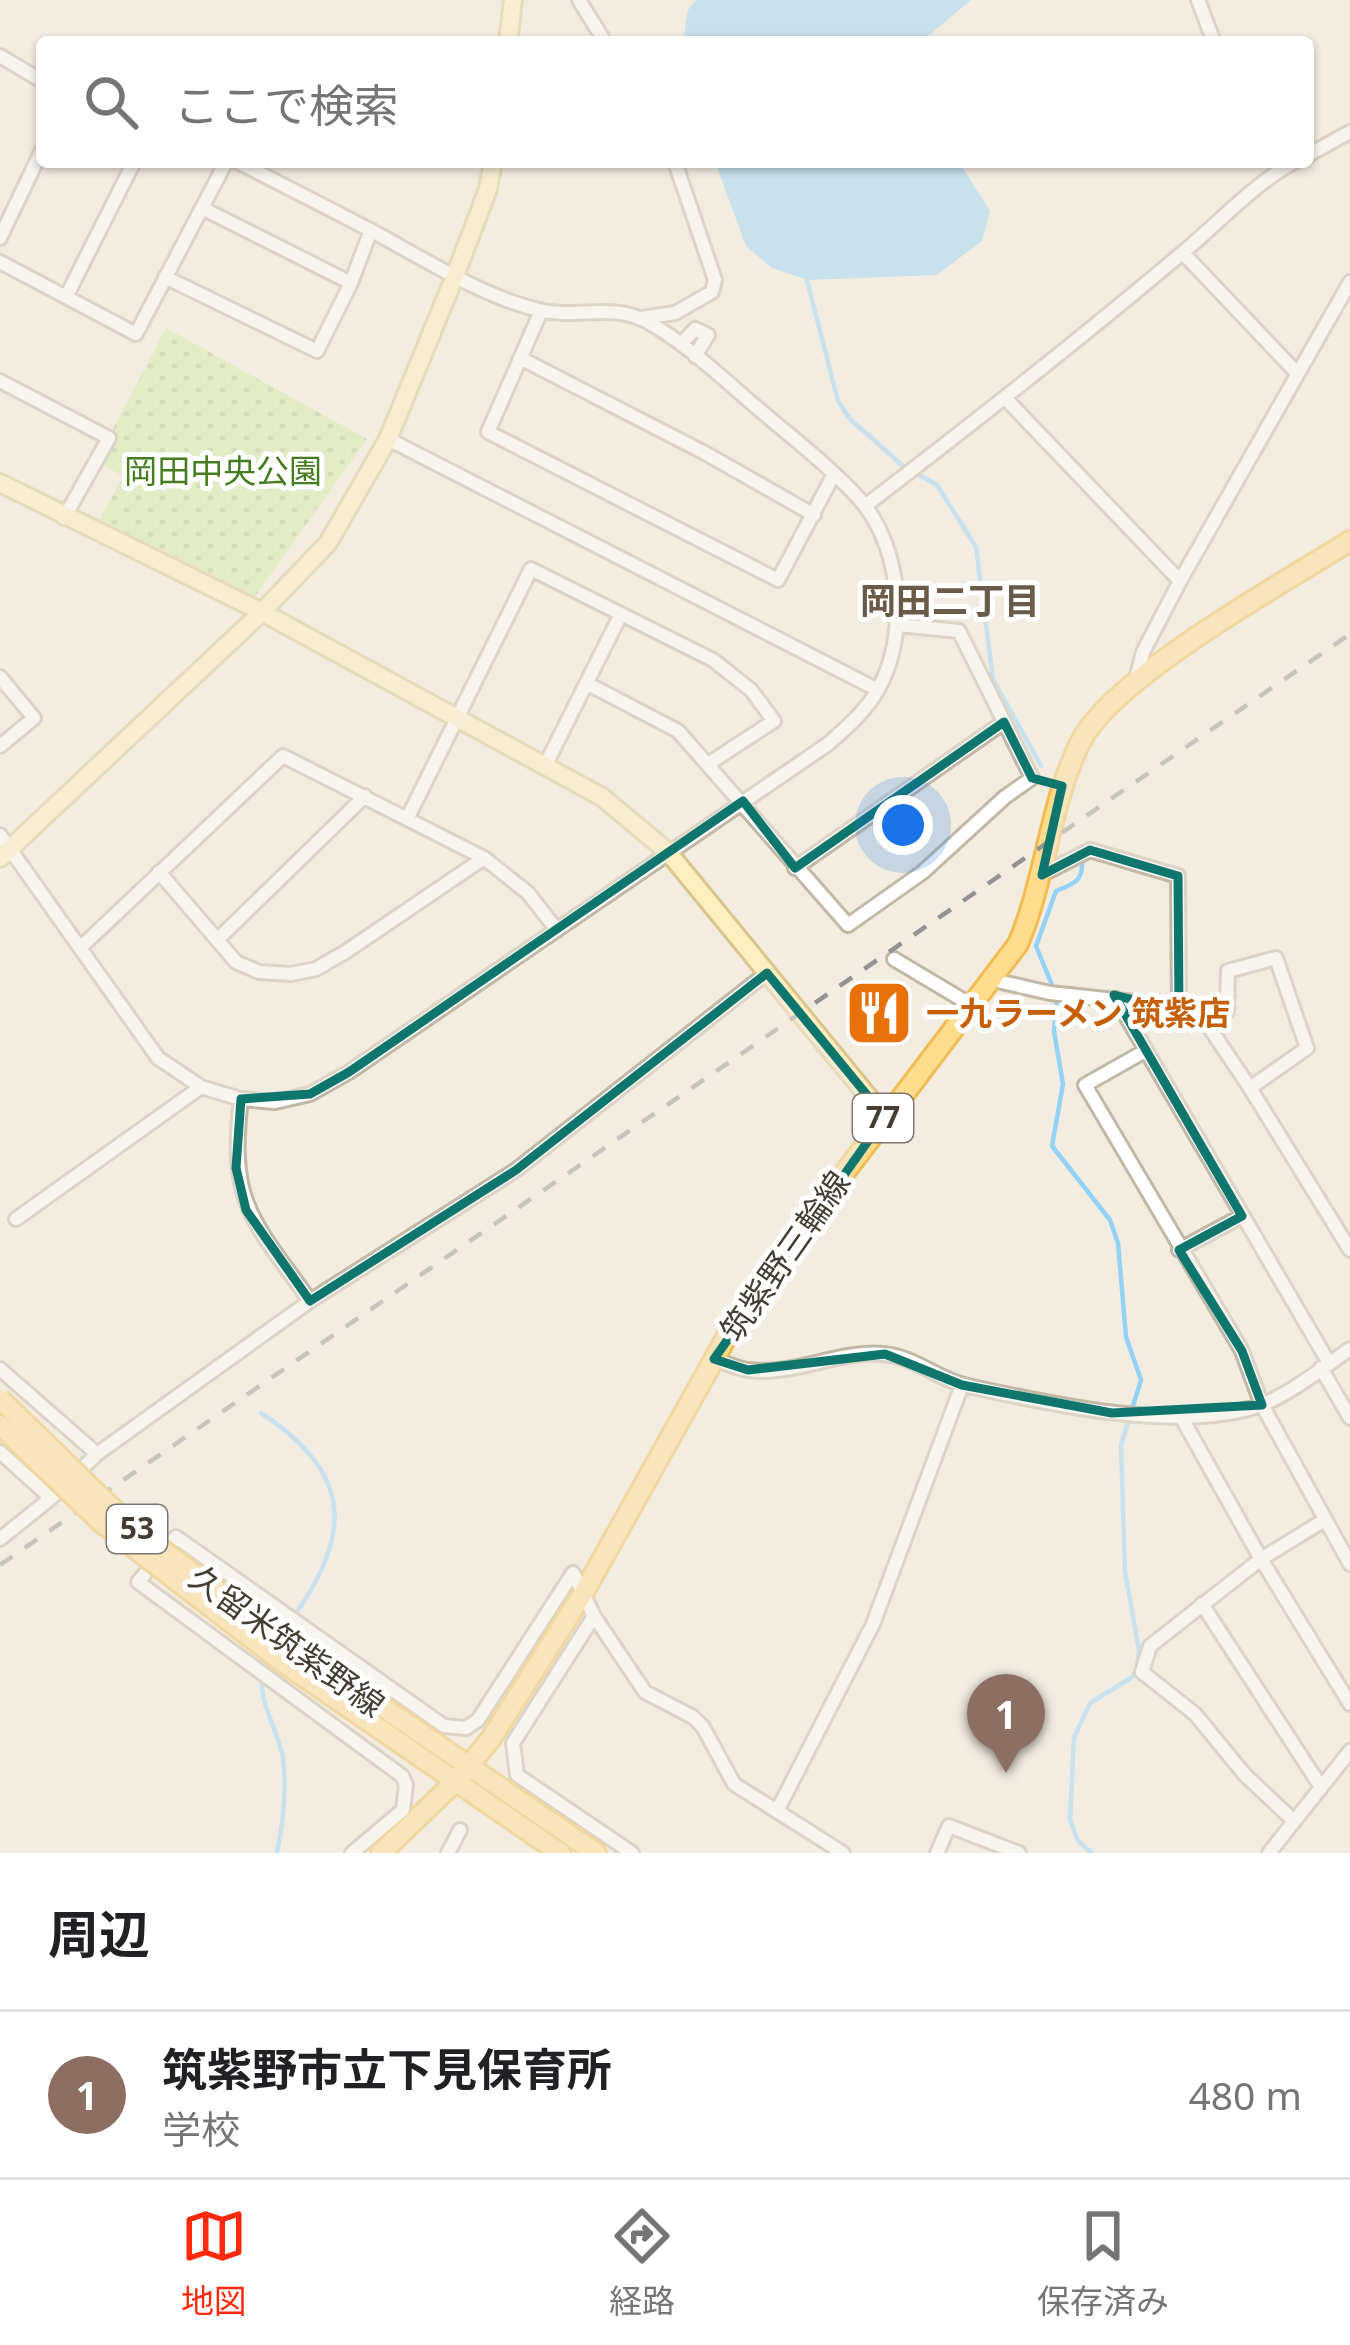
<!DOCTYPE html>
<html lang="ja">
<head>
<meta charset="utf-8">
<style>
	:root { --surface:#fff; --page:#f2f2f2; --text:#202124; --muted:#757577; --line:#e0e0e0; --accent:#ff2a0c }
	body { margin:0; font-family:"Noto Sans","Noto Sans JP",sans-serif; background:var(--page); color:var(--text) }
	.you { position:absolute; left:903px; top:825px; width:42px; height:42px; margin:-30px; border:9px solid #fff; border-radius:50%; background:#1a73e8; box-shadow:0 0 0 18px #1a73e833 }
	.badge { display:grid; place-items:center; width:78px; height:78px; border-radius:50%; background:var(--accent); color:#fff; font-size:39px; font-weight:700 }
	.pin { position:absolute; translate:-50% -99px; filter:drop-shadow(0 3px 6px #0008) }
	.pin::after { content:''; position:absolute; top:63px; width:42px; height:36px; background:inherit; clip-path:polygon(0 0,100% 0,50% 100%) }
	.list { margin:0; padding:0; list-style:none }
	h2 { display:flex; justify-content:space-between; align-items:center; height:156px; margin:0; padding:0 48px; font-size:51px }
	h2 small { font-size:39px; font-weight:400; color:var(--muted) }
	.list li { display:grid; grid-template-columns:78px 1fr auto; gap:36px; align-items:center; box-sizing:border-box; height:168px; padding:0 48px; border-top:3px solid var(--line) }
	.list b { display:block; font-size:45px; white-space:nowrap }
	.list p { margin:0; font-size:39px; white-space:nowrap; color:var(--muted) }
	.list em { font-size:39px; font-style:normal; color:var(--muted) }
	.icon { flex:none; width:66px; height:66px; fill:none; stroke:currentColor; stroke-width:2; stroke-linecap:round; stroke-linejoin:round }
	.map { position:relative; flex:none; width:1350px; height:1853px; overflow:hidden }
	.search { position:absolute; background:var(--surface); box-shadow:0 3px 9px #0004; left:36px; right:36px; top:36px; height:132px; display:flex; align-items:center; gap:30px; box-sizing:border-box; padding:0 42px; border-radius:12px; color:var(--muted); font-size:45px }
	.sheet { height:324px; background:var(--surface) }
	nav { display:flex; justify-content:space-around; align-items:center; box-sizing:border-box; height:168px; border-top:3px solid var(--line); background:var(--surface); font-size:33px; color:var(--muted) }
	nav a { display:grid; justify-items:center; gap:6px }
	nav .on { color:var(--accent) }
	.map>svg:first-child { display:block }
	.park { fill:url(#park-dots) }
	.water { fill:#95d2f8 }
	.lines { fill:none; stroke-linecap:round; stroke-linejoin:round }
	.stream { stroke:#95d2f8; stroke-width:4.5 }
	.street-casing { stroke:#c2b8a6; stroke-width:18 }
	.secondary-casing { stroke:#dbc58d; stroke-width:22 }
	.primary-casing { stroke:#f1bc52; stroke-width:24 }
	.street { stroke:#fff; stroke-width:12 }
	.secondary { stroke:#ffeebf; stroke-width:16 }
	.primary { stroke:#ffdc8e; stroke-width:18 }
	.rail { stroke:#939393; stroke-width:4.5; stroke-dasharray:15 15; stroke-linecap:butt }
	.primary-bridge-casing { stroke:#f1bc52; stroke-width:24; stroke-linecap:butt }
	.primary-bridge { stroke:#ffdc8e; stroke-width:18 }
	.marked { fill:none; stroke:#0f766e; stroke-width:9; stroke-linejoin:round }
	.labels { text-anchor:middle; stroke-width:10; stroke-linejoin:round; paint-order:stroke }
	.shield { fill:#fff; stroke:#7d7770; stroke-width:3 }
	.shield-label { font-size:30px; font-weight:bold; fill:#453d32 }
	.park-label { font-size:33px; fill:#457c1f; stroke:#fff }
	.food-label { font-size:33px; font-weight:bold; fill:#c56008; stroke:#fff; text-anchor:start }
	.street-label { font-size:33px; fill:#453d32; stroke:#fff }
	.neighbourhood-label { font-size:36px; font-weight:bold; fill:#695b48; stroke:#fff }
</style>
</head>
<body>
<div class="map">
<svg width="1350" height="1853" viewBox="0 0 1350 1853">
	<defs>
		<pattern id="park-dots" width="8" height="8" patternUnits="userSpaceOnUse" patternTransform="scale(3)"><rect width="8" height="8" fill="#ceeda5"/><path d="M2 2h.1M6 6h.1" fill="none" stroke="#b2cc8e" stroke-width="1.8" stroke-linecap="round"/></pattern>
	</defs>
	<rect width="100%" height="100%" fill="#f3ede1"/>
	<path class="park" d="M166 328 367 439 254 598 99 521 123 476 96 461Z"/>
	<path class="water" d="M696 0H971L921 42H683L688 10Z
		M715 162H959L990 211 982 241 937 275 807 280 772 268 746 246Z"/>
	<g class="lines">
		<path class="stream" d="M807 280 838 401 850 419 902 465 937 485 976 547 993 679 1041 766
			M1082 862C1083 882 1073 884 1056 891L1036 946 1057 997 1054 1031 1063 1084 1052 1146 1110 1220 1118 1243 1126 1337 1141 1380 1121 1445 1125 1572 1139 1650 1137 1670 1131 1678 1090 1703 1074 1738 1070 1820 1078 1841 1092 1853
			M261 1413C363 1480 348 1545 282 1633
			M268 1659C250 1694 277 1723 283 1758 287 1789 283 1823 277 1853"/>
		<g class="street-casing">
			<path id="street" d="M579 0 605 42
				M1198 0 1214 42
				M0 56 42 81
				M1308 155 1350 132
				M202 208 351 283
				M0 238 42 150
				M1183 253 1296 372
				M0 262 136 334 226 162
				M165 277 317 351 351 283 371 230
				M67 295 134 162
				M541 311 488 432 778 580 834 474
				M641 318 675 313 712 292 715 280 675 162
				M681 344 695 329 708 335 695 356
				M520 358 705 453 814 515
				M0 381 109 438 64 518
				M1006 399 1180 581
				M388 439 878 690
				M865 506C972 424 1078 341 1181 254 1219 223 1251 186 1294 162
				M0 677 34 718 0 746
				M1135 683 1143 652 1180 581 1350 282
				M588 684 678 731 848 925 923 872 1005 797 1032 778 959 631 898 625
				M546 764 621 614
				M408 817 531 569 713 660 751 690 774 721 708 764
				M0 835 158 1058 201 1087 241 1099 275 1102 310 1094 349 1072 828 744C846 728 865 712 877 691 909 637 902 551 862 502 832 468 795 440 761 411 724 380 688 344 646 321 612 303 575 319 539 310 487 298 430 263 383 237 335 211 286 187 238 162
				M795 868 1004 722
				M159 872 236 962 259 972 291 974 316 969 347 951 484 858
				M1043 874 1090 850 1178 876 1179 1012
				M217 940 365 796
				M80 948 283 756 484 858 528 893 557 930
				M894 959 971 1005
				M993 980 1050 993 1143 1003 1179 1012 1209 1027 1250 1088 1307 1048 1276 958 1228 971 1227 1011 1209 1027
				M1116 999 1329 1363
				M1145 1051 1085 1085 1242 1351 1262 1405 1350 1564
				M1250 1088 1350 1250
				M241 1099C228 1204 253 1220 310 1301
				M16 1219 201 1087
				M1179 1250 1242 1216
				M714 1359C725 1362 737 1369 748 1370 794 1376 839 1350 884 1354 916 1357 938 1380 968 1386 1049 1404 1168 1430 1249 1409 1283 1400 1321 1369 1350 1349
				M1321 1368 1350 1418
				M0 1369 97 1454
				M1180 1415 1261 1559 1350 1704
				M0 1452 51 1498
				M0 1539 51 1498 97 1454 310 1301 516 1170 767 973
				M1202 1604 1321 1787
				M594 1616 513 1743 517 1775 632 1853
				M777 1811 873 1624 962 1385
				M1294 1821 1245 1775 1195 1714 1142 1672 1150 1646 1261 1559 1323 1521
				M352 1853 403 1810 406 1785 402 1776 138 1582 176 1537 444 1726 466 1728 478 1720 573 1573 594 1616 645 1692 693 1717 703 1727 734 1784 843 1853
				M448 1853 460 1830
				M937 1853 949 1826 1019 1853
				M1269 1853 1350 1751"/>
		</g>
		<g class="secondary-casing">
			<path id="secondary" d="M508 42 513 0
				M0 483 262 612 602 797 668 852 885 1117
				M0 858 262 612 328 543 388 439 455 276 488 189 493 162"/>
		</g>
		<g class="primary-casing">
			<path id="primary" d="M289 1643 596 1853
				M281 1661 560 1853
				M381 1853 456 1781 490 1740 584 1592 745 1304 1018 944C1046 878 1049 806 1080 743 1111 678 1285 582 1350 541"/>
		</g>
		<use href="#street" class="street"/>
		<use href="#secondary" class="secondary"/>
		<use href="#primary" class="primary"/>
		<path class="rail" d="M0 1565 1350 634"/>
		<g class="primary-bridge-casing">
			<path id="primary-bridge" d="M0 1399 115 1511 180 1564 289 1643
				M0 1425 102 1523 281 1661"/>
		</g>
		<use href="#primary-bridge" class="primary-bridge"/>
	</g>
	<path d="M0 0H1350V1853H0ZM1004 722 1032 778 1062 786 1042 875 1090 850 1178 876 1179 1012 1114 995 1242 1216 1179 1250 1242 1351 1262 1405 1112 1413 962 1385 885 1354 748 1370 714 1359 885 1117 767 973 516 1170 310 1301 246 1210 236 1168 241 1099 310 1094 349 1072 743 801 795 868Z" fill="#f3ede1" fill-opacity=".55" fill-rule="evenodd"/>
	<path class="marked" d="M1004 722 1032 778 1062 786 1042 875 1090 850 1178 876 1179 1012 1114 995 1242 1216 1179 1250 1242 1351 1262 1405 1112 1413 962 1385 885 1354 748 1370 714 1359 885 1117 767 973 516 1170 310 1301 246 1210 236 1168 241 1099 310 1094 349 1072 743 801 795 868Z"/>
	<defs>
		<g id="restaurant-square" transform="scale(3.45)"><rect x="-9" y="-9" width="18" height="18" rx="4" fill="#e8710a" stroke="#fff"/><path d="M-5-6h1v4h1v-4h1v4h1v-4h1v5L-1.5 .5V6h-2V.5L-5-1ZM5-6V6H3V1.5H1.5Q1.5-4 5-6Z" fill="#fff"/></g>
	</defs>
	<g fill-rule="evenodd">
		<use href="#restaurant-square" x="879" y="1013"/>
	</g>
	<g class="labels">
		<g class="shield">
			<rect x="853" y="1094" width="60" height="48" rx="9"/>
			<rect x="107" y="1505" width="60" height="48" rx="9"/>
		</g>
		<g class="shield-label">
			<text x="883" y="1128">77</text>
			<text x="137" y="1539">53</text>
		</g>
		<g class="park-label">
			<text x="223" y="483">岡田中央公園</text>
		</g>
		<g class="food-label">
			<text x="926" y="1025">一九ラーメン 筑紫店</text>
		</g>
		<g class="street-label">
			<text transform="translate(785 1256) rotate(-55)" y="12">筑紫野三輪線</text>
			<text transform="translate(287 1641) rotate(36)" y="12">久留米筑紫野線</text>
		</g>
		<g class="neighbourhood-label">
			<text x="950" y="614">岡田二丁目</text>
		</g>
	</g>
</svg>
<div class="you"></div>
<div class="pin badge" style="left:1006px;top:1773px;background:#8d6e63">1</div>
<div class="search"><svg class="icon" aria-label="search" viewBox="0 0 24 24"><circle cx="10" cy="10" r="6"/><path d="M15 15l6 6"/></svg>ここで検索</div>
</div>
<section class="sheet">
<h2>周辺<small></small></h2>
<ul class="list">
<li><span class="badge" style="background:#8d6e63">1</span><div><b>筑紫野市立下見保育所</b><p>学校</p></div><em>480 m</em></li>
</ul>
</section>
<nav>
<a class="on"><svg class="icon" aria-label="map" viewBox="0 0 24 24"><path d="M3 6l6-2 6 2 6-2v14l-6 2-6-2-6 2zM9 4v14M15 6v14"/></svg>地図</a>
<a><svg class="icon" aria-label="directions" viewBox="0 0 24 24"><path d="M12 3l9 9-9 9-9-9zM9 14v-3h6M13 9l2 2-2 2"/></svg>経路</a>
<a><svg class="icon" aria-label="saved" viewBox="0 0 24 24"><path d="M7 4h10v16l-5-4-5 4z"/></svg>保存済み</a>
</nav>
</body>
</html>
